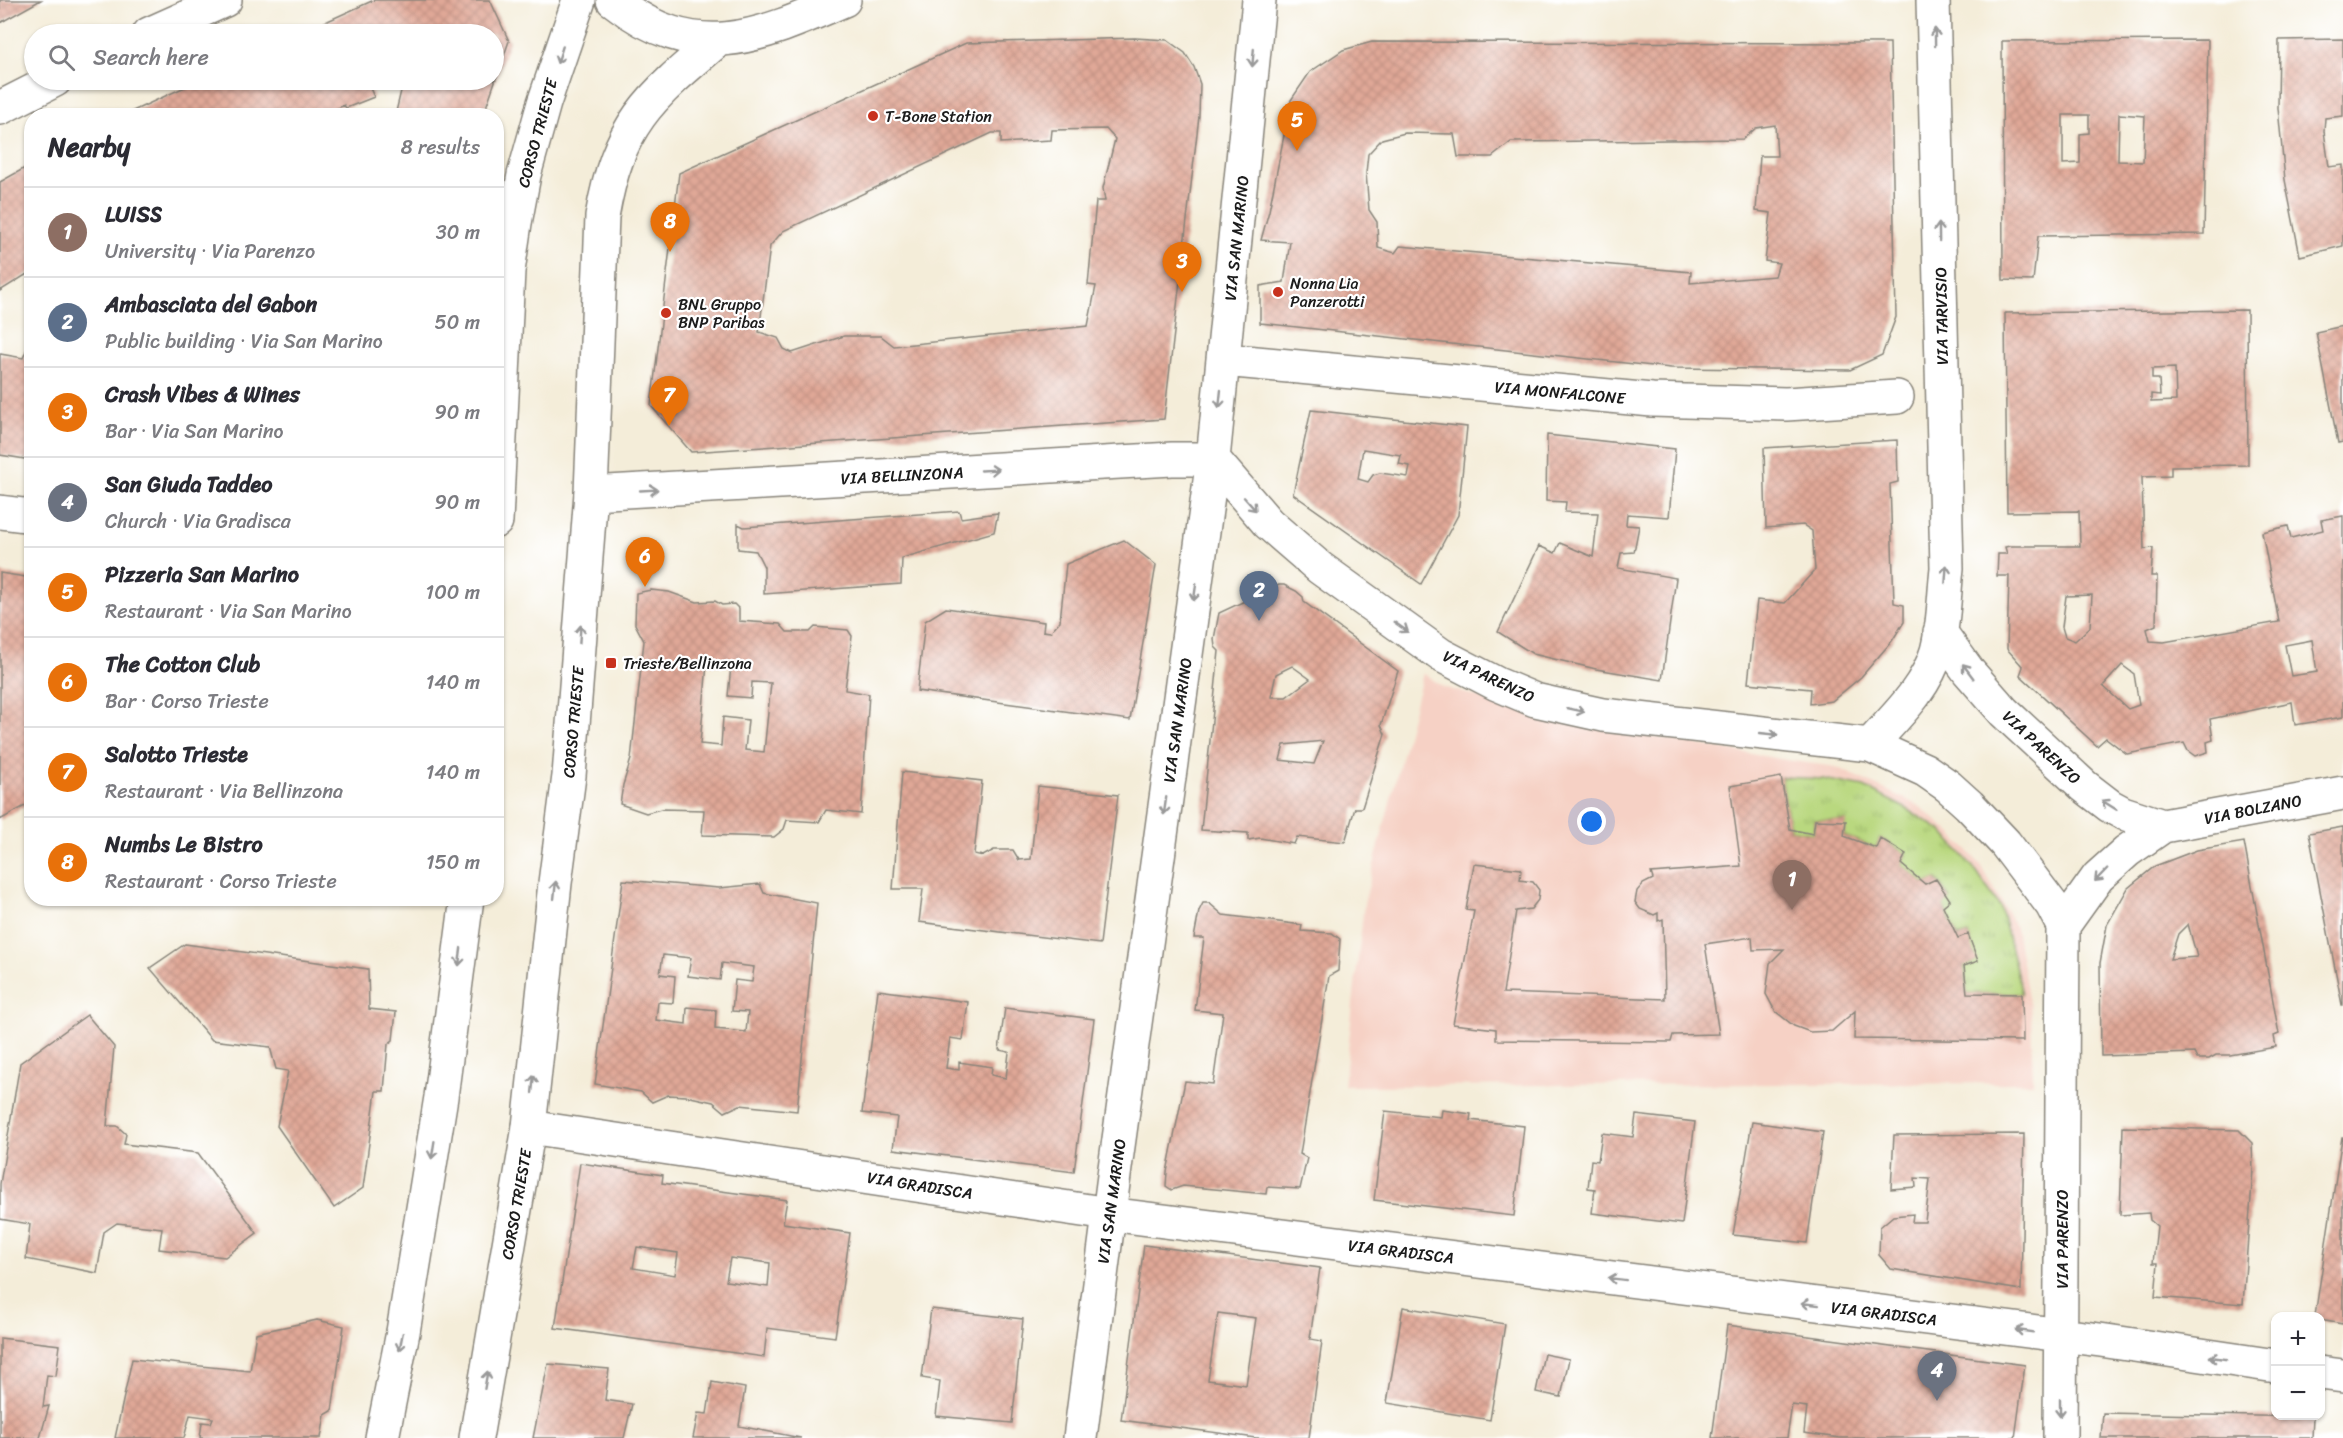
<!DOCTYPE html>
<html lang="en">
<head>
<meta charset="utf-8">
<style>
	:root { --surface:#fff; --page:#f7f7f7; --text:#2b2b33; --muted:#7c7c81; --line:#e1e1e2; --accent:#c8321e }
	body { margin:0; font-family:Sriracha,sans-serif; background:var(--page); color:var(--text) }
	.controls { position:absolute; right:18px; bottom:18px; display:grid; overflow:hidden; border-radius:12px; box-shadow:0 2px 4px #0004 }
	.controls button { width:54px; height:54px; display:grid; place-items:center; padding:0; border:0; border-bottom:2px solid var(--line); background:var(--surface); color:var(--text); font:30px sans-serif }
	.you { position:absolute; left:1592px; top:822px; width:21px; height:21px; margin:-15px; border:4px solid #fff; border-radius:50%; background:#1a73e8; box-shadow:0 0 0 9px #1a73e833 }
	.badge { display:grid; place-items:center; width:39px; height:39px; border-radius:50%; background:var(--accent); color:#fff; font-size:20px; font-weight:700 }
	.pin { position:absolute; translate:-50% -50px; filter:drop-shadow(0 2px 3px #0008) }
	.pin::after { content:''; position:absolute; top:32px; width:21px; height:18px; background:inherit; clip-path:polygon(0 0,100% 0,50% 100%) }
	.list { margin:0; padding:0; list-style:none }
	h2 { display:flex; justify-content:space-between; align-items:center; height:78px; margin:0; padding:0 24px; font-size:26px }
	h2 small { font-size:20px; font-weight:400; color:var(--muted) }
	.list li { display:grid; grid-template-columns:39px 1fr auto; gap:18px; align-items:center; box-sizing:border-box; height:90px; padding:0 24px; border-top:2px solid var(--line) }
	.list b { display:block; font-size:22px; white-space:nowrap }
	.list p { margin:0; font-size:20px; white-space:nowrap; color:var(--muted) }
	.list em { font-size:20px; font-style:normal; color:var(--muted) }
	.icon { flex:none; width:33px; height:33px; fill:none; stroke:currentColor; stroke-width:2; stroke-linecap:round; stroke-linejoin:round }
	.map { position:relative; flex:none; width:2343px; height:1438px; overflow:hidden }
	.search { position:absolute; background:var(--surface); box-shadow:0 2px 4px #0004; left:24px; top:24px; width:480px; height:66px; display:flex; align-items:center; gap:15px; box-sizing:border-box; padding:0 21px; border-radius:33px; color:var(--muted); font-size:22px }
	.panel { position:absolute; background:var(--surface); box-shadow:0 2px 4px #0004; left:24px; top:108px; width:480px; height:798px; border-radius:24px }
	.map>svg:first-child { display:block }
	.built { fill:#f6d1c5 }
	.grass { fill:url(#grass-tufts); stroke:#6a7a4e; stroke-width:1.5 }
	.building { fill:url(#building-cross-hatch); fill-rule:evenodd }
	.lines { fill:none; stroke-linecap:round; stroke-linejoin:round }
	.street-casing { stroke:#88847a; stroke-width:36 }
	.secondary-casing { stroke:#88847a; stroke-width:36 }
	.street { stroke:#fff; stroke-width:33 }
	.secondary { stroke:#fff; stroke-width:33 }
	.oneway { stroke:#999 }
	.poi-dot { fill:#c8321e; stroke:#fff; stroke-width:2 }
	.labels { text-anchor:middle; stroke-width:4.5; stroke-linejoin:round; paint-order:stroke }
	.poi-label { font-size:16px; fill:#1c1c1c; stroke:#fff; text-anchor:start }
	.street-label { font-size:16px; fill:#1c1c1c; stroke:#fff }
</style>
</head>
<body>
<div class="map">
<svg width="2343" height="1438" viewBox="0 0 2343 1438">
	<defs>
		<pattern id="grass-tufts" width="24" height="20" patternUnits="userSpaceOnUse" patternTransform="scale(1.5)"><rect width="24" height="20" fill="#b9d87f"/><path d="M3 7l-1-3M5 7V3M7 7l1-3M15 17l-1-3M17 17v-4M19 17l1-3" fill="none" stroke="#9eb96d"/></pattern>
		<pattern id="building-cross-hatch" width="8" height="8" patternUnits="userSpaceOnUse" patternTransform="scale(1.5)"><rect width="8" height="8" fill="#e0a897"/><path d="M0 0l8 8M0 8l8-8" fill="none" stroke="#c09082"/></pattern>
	</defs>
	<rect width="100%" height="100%" fill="#fff"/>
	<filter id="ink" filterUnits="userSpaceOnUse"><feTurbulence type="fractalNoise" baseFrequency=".0167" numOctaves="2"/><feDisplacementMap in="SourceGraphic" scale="12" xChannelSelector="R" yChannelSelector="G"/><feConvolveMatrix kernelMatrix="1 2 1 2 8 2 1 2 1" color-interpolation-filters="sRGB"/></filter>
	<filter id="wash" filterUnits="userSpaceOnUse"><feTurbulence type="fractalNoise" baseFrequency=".008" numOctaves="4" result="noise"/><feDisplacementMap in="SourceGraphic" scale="24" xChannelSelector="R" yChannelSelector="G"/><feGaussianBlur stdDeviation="1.35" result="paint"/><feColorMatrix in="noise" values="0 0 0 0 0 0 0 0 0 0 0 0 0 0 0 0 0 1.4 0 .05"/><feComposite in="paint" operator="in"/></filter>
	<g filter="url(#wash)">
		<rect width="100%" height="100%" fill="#f4edd9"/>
		<path class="built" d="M1423 673 1443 687 1562 721 1786 760 1836 767 1918 805 1952 834 1981 865 2016 928 2031 1014 2033 1083 1344 1086 1364 904Z"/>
		<path class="grass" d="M1781 777 1823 779 1864 787 1907 809 1942 831 1973 867 2001 908 2022 994 1967 993 1964 966 1977 961 1968 934 1958 937 1943 906 1950 899 1937 879 1925 884 1901 864 1906 854 1880 838 1876 848 1844 836 1845 821 1815 820 1813 834 1790 829Z"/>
		<g id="blocks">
			<path class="building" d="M0 0H41L0 23Z
				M374 0H490L509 41 483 116H395L401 91 394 80H494V34H299Z
				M1135 38 1167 40 1185 53 1194 67 1200 84 1199 116 1164 419 691 452 651 406 679 173 966 43ZM1106 129 1115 139 1103 188 1105 201H1096L1088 285 1096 286 1088 326 894 346 881 336H844L792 353 784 349 778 338 759 332 770 246 783 231 992 133H1001V143L1051 140 1052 130Z
				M2343 39V116L2325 118 2324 131 2329 167 2343 165V246L2300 256 2285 180 2278 108 2279 40Z
				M2208 40 2204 234 2038 236 2033 281 2003 280 2002 41ZM2119 114 2145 116 2143 162 2118 161ZM2063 115H2089V133L2080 134V163L2063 164Z
				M1372 42 1890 43 1896 317 1882 355 1850 370 1671 368 1260 323V286L1284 282 1290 242 1261 240 1269 211 1291 100 1310 72 1343 50ZM1775 125 1777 156H1760L1756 211 1771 213 1765 261 1779 263 1775 276 1690 283 1691 272 1400 246 1395 253 1378 248 1377 222 1369 210 1366 173 1368 154 1382 139 1405 133 1454 134 1458 157H1492L1511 142 1743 139 1756 128Z
				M200 80H383L369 86 374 97 346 108 344 105 322 116H122Z
				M32 164V271L0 291V182Z
				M2247 310 2248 465 2171 466V476L2142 477 2144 549 2153 548 2151 576H2157L2156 625 2147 629 2150 641 2164 642 2279 622 2262 532 2288 526 2291 538 2323 530 2321 520 2343 516V717L2295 725 2292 702 2210 719 2213 740 2207 742 2208 752 2195 756 2188 751 2184 743 2127 754 2106 738 2097 746 2020 675 2023 667 2007 649 2009 576H1997L1998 554H2007L2005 547 2010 546H2080L2079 511 2007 512 2005 313ZM2175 368 2176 401 2151 402V394L2160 395 2159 379H2152V369ZM2092 595 2090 627 2075 641 2065 637 2062 627 2066 596ZM2312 640 2317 672 2291 676 2285 645ZM2122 665 2134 674 2139 705 2128 709 2103 686Z
				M2343 326V442L2338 443 2316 332Z
				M29 344 32 345V460L0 455V354L23 358Z
				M1311 410 1467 427 1458 515 1421 584 1293 494ZM1363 449 1401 455 1399 464 1410 466 1408 477 1380 473 1373 475 1368 482 1358 479Z
				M1547 435 1675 449 1669 517 1627 514 1626 525 1639 526 1634 552 1621 553 1618 568 1676 578 1662 680 1596 669 1533 654 1498 632 1539 546 1555 553 1560 543 1593 557 1598 513 1565 512 1566 502 1546 501Z
				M1897 440 1898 482 1890 484 1894 603 1904 605V622L1892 641 1861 677 1832 701 1810 704 1811 689 1748 683 1757 600 1785 603 1815 570 1812 531 1803 525 1766 528 1764 448Z
				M959 511 961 518 998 513 994 532 902 558 901 584 764 594V567L756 551 738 549V524L744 527Z
				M1124 540 1156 565 1130 720 917 691 925 621 946 608 1044 622 1043 631 1050 632 1060 621 1066 564Z
				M0 573 32 578V802L0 820Z
				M1279 585H1284L1296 591 1303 597 1304 602 1398 671 1381 725 1385 734 1362 808H1355L1345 842 1297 837 1294 844 1260 838 1248 840V833L1201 830 1219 651 1215 647 1214 639 1219 613ZM1292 666 1310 679 1286 697H1271L1276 674ZM1323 741 1314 764 1280 760 1284 745Z
				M651 590 669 592 697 602 715 601 722 605 734 604 739 609V621L780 624 787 632H810L815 627 848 630 852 636 845 690 869 694 861 814 826 810 819 822 787 820 784 829 774 837 702 835 704 810 661 809 646 813 620 804 623 785 631 759 644 641 635 624 636 593ZM707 664 731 666 728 696 751 698 752 682 771 683 764 752 745 750 748 720 723 717 721 746 700 744Z
				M902 772 982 781 974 854 983 856 994 850H1013L1019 860 1031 859 1038 786 1118 795 1100 944 919 922 923 889H893Z
				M1781 777 1790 829 1813 834 1815 820 1846 821 1844 836 1876 848 1880 838 1906 854 1901 864 1925 884 1936 879 1950 900 1943 906 1958 938 1968 934 1978 961 1964 966 1967 993 2022 994 2023 1041 1854 1039 1855 1011 1832 1031 1810 1032 1794 1026 1775 1011 1766 994 1770 963 1784 949 1753 950 1752 937 1705 944 1719 1034 1673 1035 1671 1042 1496 1040V1029L1453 1024 1474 911 1466 910 1474 864 1521 869 1520 880 1533 882 1539 890 1538 900 1531 909 1516 911 1503 993 1665 999 1663 919 1658 921V913L1654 915 1640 909 1635 902 1637 891 1643 884 1653 879 1651 873 1741 866 1730 786Z
				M2343 827V1005H2342L2309 833Z
				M2244 842 2279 1034 2274 1036 2276 1047 2230 1055H2216L2209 1059H2197L2194 1053 2101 1056 2100 963 2107 925 2128 888 2155 866 2197 850ZM2188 924 2197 957 2170 959 2178 934Z
				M623 880 719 888 760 884 764 893 817 903 797 1111 740 1105 725 1112 713 1102 686 1096 668 1095 652 1102 641 1092 595 1084ZM663 955 691 958 688 976 720 980 722 963 754 967 752 982 735 980 732 1011 748 1012 746 1032 715 1029 716 1010 687 1007 686 1024 656 1020 658 1002 673 1003 675 976 660 974Z
				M1203 903H1209L1223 915 1302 925 1301 931 1332 933 1340 939 1338 971 1329 976 1300 1154 1307 1158 1300 1189 1267 1187 1266 1194 1183 1186 1172 1190 1166 1186 1167 1172 1185 1081 1213 1084 1223 1013 1195 1010 1204 938H1194L1199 911Z
				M185 944 368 969 369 1009 396 1012 393 1040 388 1044 384 1091H376L363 1188 334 1208 277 1126 288 1071 276 1069 270 1047 212 1040 150 968Z
				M878 990 968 1002 963 1040 950 1038 946 1068 959 1070V1062L992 1067 991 1075 1006 1078 1009 1052 999 1050 1005 1008 1094 1019 1074 1172 893 1149 897 1117 862 1113Z
				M87 1015 114 1047 107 1126H117L126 1134 124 1144 198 1153 257 1233 225 1257 159 1249 162 1228 117 1223 104 1232 97 1273 26 1259 30 1224 0 1219V1184L20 1063Z
				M1442 1110 1471 1114 1470 1120 1524 1126 1514 1216 1374 1200 1385 1111 1441 1117Z
				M1636 1115 1695 1122 1682 1224 1592 1213 1595 1189 1588 1188 1591 1160 1598 1161 1602 1133 1633 1137Z
				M1752 1122 1823 1132 1807 1243 1733 1235Z
				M2123 1127 2239 1130 2252 1143 2253 1170 2243 1304 2155 1297 2158 1263H2153L2157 1226 2150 1220 2149 1213 2120 1215Z
				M2024 1134 2021 1290 1891 1269 1879 1255 1880 1227 1893 1216 1913 1214 1912 1222H1925L1930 1179 1915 1178 1916 1187 1891 1189 1894 1135Z
				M2342 1137H2343V1324L2320 1320V1316H2315Z
				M580 1163 663 1175 662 1183 787 1200 783 1223 850 1233 835 1337 767 1328 764 1357 555 1328ZM637 1247 678 1253 675 1275 633 1268ZM730 1258 770 1263 768 1287 726 1281Z
				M1144 1245 1320 1268 1310 1339 1322 1341 1309 1438H1256L1121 1420ZM1218 1313 1256 1318 1246 1385 1208 1380Z
				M1403 1307 1505 1324 1490 1420 1387 1403Z
				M931 1309 1023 1319 1012 1423 936 1416 940 1381 922 1378Z
				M317 1320 344 1326 332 1411 325 1415 321 1438H200L202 1422 211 1423 213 1418 190 1415 184 1438H115L132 1359 250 1371 256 1333Z
				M1727 1325 2025 1365 2015 1438H1840L1804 1433 1807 1407 1792 1405 1787 1438H1712Z
				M0 1338 60 1345 56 1376 47 1375 43 1407 49 1406 40 1438H0Z
				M1544 1354 1569 1359 1561 1397 1536 1392Z
				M548 1364 609 1369 605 1400 632 1404 624 1438H533Z
				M712 1382 745 1388 739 1426 801 1438H693L698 1413 707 1414Z
				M2103 1413 2313 1417 2312 1438H2101Z"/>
		</g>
	</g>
	<g filter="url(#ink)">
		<use href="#blocks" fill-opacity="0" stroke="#88847a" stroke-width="1.5"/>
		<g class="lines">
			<g class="street-casing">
				<path id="street" d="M149 34 225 0
					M0 108 55 80
					M1224 360 1652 400 1786 404 1897 397
					M591 493 1172 459H1213L1268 523 1320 568 1441 655 1497 684 1535 700 1603 715 1870 745 1925 770 1948 786 1969 805 2005 843 2052 905 2063 926 2060 1438
					M0 512 32 516
					M1940 632 1969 672 2004 712 2084 786 2110 806 2123 813 2163 826
					M1870 745C1895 717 1926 689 1937 651 1944 625 1944 595 1947 568L1933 0
					M2063 926 2098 877 2127 851 2163 826 2343 793
					M529 1127 1109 1214 2100 1340 2276 1366
					M2320 1373 2343 1376
					M1080 1438 1115 1168 1213 459 1259 0"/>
			</g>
			<g class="secondary-casing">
				<path id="secondary" d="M613 0C695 65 757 38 844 0
					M496 521 508 271 515 223 524 175 544 103 579 0
					M382 1438 403 1332 441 1097 467 898
					M476 1438 529 1127 555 883 569 776 591 493 602 217C618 124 648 99 717 41"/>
			</g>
			<use href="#street" class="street"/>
			<use href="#secondary" class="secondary"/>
		</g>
		<defs><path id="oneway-shaft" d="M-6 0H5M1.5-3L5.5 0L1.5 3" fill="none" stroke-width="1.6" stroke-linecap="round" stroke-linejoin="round" transform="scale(1.5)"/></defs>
		<g class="oneway">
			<use href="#oneway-shaft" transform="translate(1935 37) rotate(-91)"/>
			<use href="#oneway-shaft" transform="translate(560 55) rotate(108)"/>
			<use href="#oneway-shaft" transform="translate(1253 58) rotate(95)"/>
			<use href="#oneway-shaft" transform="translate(1939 232) rotate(-91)"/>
			<use href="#oneway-shaft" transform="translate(1220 399) rotate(96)"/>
			<use href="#oneway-shaft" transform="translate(990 470) rotate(-3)"/>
			<use href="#oneway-shaft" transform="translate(649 490) rotate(-3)"/>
			<use href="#oneway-shaft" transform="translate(1250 504) rotate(48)"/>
			<use href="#oneway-shaft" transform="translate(1946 574) rotate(-86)"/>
			<use href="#oneway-shaft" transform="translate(1195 592) rotate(98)"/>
			<use href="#oneway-shaft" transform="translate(1401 627) rotate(35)"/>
			<use href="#oneway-shaft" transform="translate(580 634) rotate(-86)"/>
			<use href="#oneway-shaft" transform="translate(1968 671) rotate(-127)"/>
			<use href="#oneway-shaft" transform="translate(1576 710) rotate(12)"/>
			<use href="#oneway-shaft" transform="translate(1769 734) rotate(6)"/>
			<use href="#oneway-shaft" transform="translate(2109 805) rotate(-148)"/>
			<use href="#oneway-shaft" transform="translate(1165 806) rotate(98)"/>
			<use href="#oneway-shaft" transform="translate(2101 875) rotate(134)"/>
			<use href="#oneway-shaft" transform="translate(555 890) rotate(-84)"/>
			<use href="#oneway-shaft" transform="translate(460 957) rotate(97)"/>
			<use href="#oneway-shaft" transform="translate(533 1084) rotate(-84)"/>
			<use href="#oneway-shaft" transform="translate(433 1150) rotate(99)"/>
			<use href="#oneway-shaft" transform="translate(1617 1279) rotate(-173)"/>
			<use href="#oneway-shaft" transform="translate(1810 1304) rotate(-173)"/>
			<use href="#oneway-shaft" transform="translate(2024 1331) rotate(-172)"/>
			<use href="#oneway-shaft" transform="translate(401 1342) rotate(101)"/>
			<use href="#oneway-shaft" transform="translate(2218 1358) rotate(-172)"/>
			<use href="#oneway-shaft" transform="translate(486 1380) rotate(-80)"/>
			<use href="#oneway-shaft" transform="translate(2060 1408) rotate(90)"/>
		</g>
	</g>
	<g class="poi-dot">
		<circle cx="873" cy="116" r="6"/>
		<circle cx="1278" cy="292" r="6"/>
		<circle cx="666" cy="313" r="6"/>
		<rect x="605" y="657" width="12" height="12" rx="3"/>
	</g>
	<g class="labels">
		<g class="poi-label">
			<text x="885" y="122">T-Bone Station</text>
			<text x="1290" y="289">Nonna Lia<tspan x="1290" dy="18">Panzerotti</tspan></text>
			<text x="678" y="310">BNL Gruppo<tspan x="678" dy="18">BNP Paribas</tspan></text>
			<text x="623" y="669">Trieste/Bellinzona</text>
		</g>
		<g class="street-label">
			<text transform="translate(537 133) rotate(-75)" y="6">CORSO TRIESTE</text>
			<text transform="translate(1236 238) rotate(-84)" y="6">VIA SAN MARINO</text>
			<text transform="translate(1941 316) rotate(-91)" y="6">VIA TARVISIO</text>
			<text transform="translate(1560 392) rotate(5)" y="6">VIA MONFALCONE</text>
			<text transform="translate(902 475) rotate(-3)" y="6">VIA BELLINZONA</text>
			<text transform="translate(1489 676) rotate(26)" y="6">VIA PARENZO</text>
			<text transform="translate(1177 720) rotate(-82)" y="6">VIA SAN MARINO</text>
			<text transform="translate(573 722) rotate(-85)" y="6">CORSO TRIESTE</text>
			<text transform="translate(2042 747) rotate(43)" y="6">VIA PARENZO</text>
			<text transform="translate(2253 809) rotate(-11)" y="6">VIA BOLZANO</text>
			<text transform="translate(920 1185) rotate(9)" y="6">VIA GRADISCA</text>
			<text transform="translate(1111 1201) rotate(-82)" y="6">VIA SAN MARINO</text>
			<text transform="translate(516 1204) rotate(-80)" y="6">CORSO TRIESTE</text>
			<text transform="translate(2062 1239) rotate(-90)" y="6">VIA PARENZO</text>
			<text transform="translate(1401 1251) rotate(7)" y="6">VIA GRADISCA</text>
			<text transform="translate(1884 1313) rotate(7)" y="6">VIA GRADISCA</text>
		</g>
	</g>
</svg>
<div class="controls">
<button>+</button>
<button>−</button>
</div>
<div class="you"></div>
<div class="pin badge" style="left:1792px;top:910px;background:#8d6e63">1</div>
<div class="pin badge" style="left:1259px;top:621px;background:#5c6f8a">2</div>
<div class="pin badge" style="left:1182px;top:292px;background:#e8710a">3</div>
<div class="pin badge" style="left:1937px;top:1401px;background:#6b7280">4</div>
<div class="pin badge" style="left:1297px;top:151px;background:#e8710a">5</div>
<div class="pin badge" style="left:645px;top:587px;background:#e8710a">6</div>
<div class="pin badge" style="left:669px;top:426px;background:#e8710a">7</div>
<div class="pin badge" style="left:670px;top:252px;background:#e8710a">8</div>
<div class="search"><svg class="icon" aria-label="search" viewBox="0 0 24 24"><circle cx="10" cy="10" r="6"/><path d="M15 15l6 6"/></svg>Search here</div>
<section class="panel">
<h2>Nearby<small>8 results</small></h2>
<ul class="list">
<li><span class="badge" style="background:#8d6e63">1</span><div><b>LUISS</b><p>University · Via Parenzo</p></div><em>30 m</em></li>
<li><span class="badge" style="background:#5c6f8a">2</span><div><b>Ambasciata del Gabon</b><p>Public building · Via San Marino</p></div><em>50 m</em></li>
<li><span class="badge" style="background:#e8710a">3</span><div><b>Crash Vibes &amp; Wines</b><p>Bar · Via San Marino</p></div><em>90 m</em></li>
<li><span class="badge" style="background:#6b7280">4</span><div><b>San Giuda Taddeo</b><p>Church · Via Gradisca</p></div><em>90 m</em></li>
<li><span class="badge" style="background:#e8710a">5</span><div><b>Pizzeria San Marino</b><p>Restaurant · Via San Marino</p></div><em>100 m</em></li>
<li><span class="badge" style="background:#e8710a">6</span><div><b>The Cotton Club</b><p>Bar · Corso Trieste</p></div><em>140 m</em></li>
<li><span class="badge" style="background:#e8710a">7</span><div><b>Salotto Trieste</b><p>Restaurant · Via Bellinzona</p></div><em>140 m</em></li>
<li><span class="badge" style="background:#e8710a">8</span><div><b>Numbs Le Bistro</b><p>Restaurant · Corso Trieste</p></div><em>150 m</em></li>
</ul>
</section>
</div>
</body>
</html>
